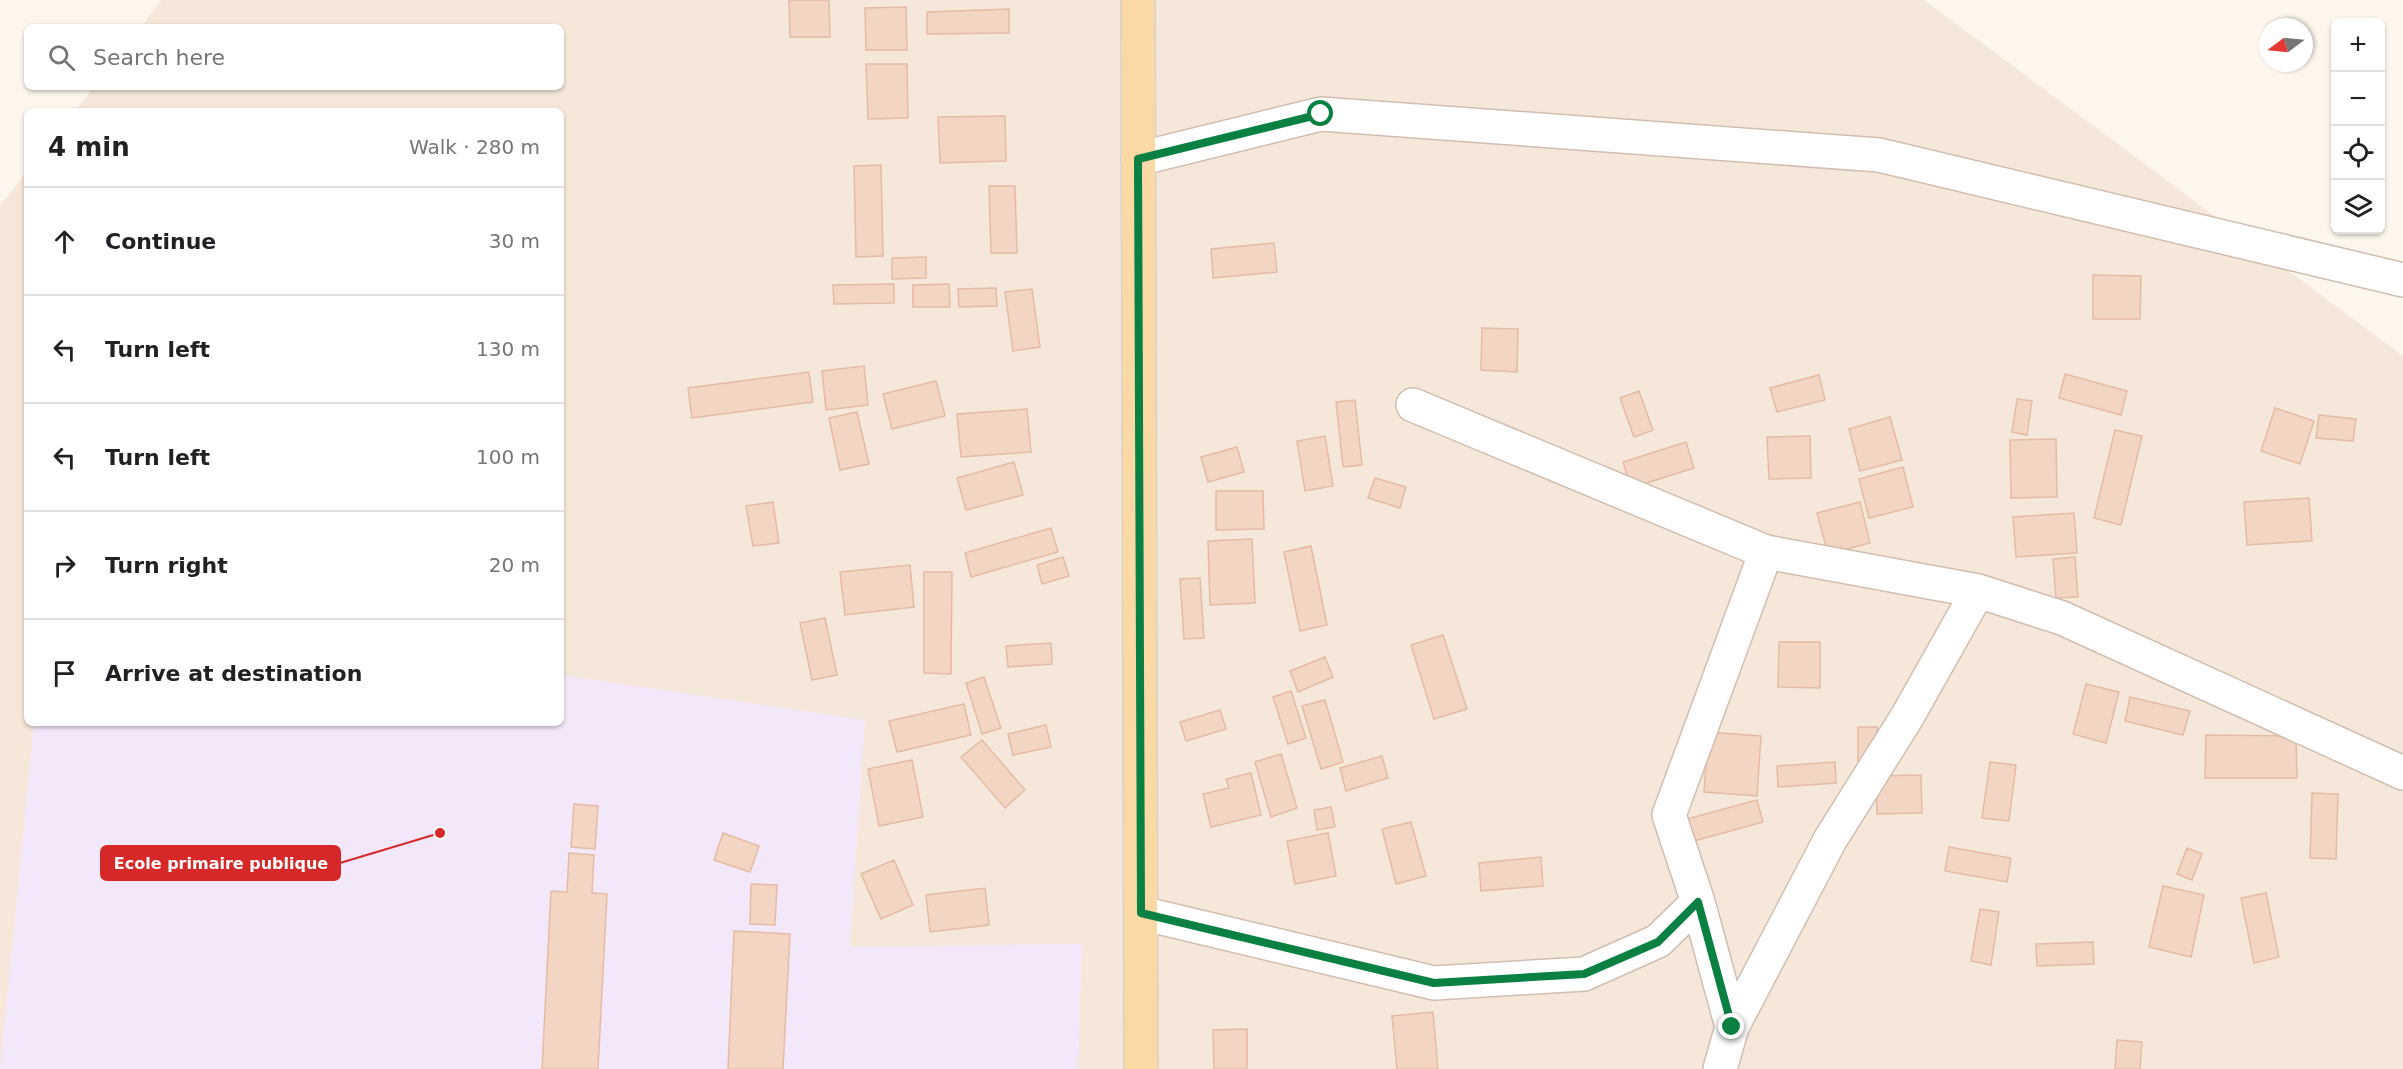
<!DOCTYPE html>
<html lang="en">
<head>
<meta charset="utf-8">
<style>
	:root { --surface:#fff; --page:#f2f2f2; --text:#202124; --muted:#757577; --line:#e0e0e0 }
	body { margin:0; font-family:"DejaVu Sans",sans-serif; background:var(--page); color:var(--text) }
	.controls { position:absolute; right:18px; top:18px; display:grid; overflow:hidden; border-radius:9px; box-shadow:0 2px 4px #0004 }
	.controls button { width:54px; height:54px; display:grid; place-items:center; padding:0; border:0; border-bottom:2px solid var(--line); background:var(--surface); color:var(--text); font:30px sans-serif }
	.compass { position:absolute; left:2259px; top:18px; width:54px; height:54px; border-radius:50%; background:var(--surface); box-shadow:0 2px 4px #0004; rotate:254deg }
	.stop { position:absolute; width:18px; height:18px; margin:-14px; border:4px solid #0b8043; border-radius:50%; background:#fff }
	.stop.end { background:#0b8043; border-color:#fff; box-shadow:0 2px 6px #0008 }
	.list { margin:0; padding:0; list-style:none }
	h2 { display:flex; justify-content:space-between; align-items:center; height:78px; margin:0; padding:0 24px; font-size:26px }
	h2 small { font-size:20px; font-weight:400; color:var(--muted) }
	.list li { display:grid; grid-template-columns:39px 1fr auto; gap:18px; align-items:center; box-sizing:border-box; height:108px; padding:0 24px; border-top:2px solid var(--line) }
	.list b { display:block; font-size:22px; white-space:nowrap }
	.list em { font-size:20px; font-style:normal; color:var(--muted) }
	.icon { flex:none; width:33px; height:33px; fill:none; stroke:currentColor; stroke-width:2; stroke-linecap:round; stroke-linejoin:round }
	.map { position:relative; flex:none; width:2403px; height:1069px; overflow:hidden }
	.search { position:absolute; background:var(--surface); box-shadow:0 2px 4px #0004; left:24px; top:24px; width:540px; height:66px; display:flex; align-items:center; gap:15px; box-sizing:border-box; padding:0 21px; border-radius:9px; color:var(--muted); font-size:22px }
	.panel { position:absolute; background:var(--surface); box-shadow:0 2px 4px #0004; left:24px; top:108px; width:540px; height:618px; border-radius:9px }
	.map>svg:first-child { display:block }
	.residential { fill:#f5e8da }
	.education { fill:#f3e8fa }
	.building { fill:#f3d5c3; stroke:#e6bba3; stroke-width:1.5 }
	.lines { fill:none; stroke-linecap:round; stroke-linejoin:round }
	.minor-casing { stroke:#d1beb0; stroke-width:36 }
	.major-casing { stroke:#dad1cd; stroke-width:36 }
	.minor { stroke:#fff; stroke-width:33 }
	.major { stroke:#fbd9a5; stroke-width:33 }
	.route { stroke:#0b8043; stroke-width:8 }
	.leader { fill:none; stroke:#d62828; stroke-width:2 }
	.callout-dot { fill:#d62828; stroke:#fffaf3; stroke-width:2 }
	.callout { fill:#d62828; stroke:#d62828; stroke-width:2 }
	.callout-label { font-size:16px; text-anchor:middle; font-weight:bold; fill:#fff }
</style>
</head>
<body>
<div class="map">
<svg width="2403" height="1069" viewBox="0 0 2403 1069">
	<rect width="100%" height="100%" fill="#fdf6ec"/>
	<path class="residential" d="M162 0H1924L2403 356V1069H0V206L27 171V723H561V111H75L94 87H561V27H141Z"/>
	<path class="education" d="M561 675 865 720 850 947 1082 944 1078 1069H0L34 723H561Z"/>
	<path class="building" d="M789 0H829L830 37H790Z
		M906 7 907 50H866L865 8Z
		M1009 9V33L927 34V12Z
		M866 64H907L908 118 868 119Z
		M1005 116 1006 161 940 163 938 117Z
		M881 165 883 256 856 257 854 166Z
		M989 186H1015L1017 253H991Z
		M1274 243 1277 272 1213 278 1211 249Z
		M926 257V278L892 279V258Z
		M2093 275 2141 276 2140 319H2093Z
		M894 284V303L834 304 833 285Z
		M949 284 950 307H913V285Z
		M996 288 997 306 959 307 958 289Z
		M1032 289 1040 347 1013 351 1005 292Z
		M1482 328 1518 329 1517 372 1481 370Z
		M864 366 868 405 826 410 822 371Z
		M809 372 813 402 692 418 688 388Z
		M2065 374 2127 391 2121 415 2059 398Z
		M1819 375 1825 400 1777 412 1770 388Z
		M936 381 945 416 892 429 883 394Z
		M1639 391 1653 430 1634 437 1620 398Z
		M2017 399 2032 401 2027 435 2012 432Z
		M1355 400 1362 465 1343 467 1336 402Z
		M2275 408 2314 421 2300 464 2261 451Z
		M1027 409 1031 452 961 457 957 414Z
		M857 412 869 464 840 470 829 418Z
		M2319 415 2356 419 2353 441 2316 438Z
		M1890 417 1902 460 1860 471 1849 429Z
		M2115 430 2142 436 2121 525 2094 518Z
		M1325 436 1333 486 1305 491 1297 441Z
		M1810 436 1811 478 1769 479 1767 437Z
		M2056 439 2057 497 2011 498 2010 440Z
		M1686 442 1694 468 1631 488 1623 462Z
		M1237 447 1244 472 1208 482 1201 457Z
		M1014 462 1023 495 966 510 957 478Z
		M1903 467 1913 507 1869 518 1859 479Z
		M1375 478 1406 487 1400 508 1368 498Z
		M1216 491H1263L1264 529 1216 530Z
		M2309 498 2312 541 2247 545 2244 502Z
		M773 502 779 543 753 546 746 506Z
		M1860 502 1870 543 1828 554 1817 513Z
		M2074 513 2077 553 2016 557 2013 517Z
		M1051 528 1058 552 971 577 965 553Z
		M1252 539 1255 603 1210 605 1208 541Z
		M1311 546 1327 625 1300 631 1284 552Z
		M1063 557 1069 576 1042 584 1037 565Z
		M2075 557 2078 597 2056 598 2053 559Z
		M910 565 914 607 845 615 840 572Z
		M924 572H952L951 674 924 673Z
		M1200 578 1204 638 1184 639 1180 579Z
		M825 618 837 675 812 680 800 623Z
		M1443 635 1467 709 1434 719 1411 645Z
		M1779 642H1820V688L1778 687Z
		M1051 643 1052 664 1008 667 1006 646Z
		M1325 657 1333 677 1298 692 1290 671Z
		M984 677 1001 728 982 734 966 683Z
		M2086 684 2119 692 2106 743 2073 734Z
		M1291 691 1306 738 1288 744 1273 697Z
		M2130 697 2190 711 2183 735 2125 721Z
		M1325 700 1343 762 1321 769 1302 706Z
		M964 704 971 735 897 752 889 721Z
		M1220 710 1226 729 1186 741 1180 722Z
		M1046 725 1051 747 1013 755 1008 734Z
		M1858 727H1877V761H1858Z
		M1708 732 1761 736 1757 796 1704 792Z
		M2206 735 2296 736 2297 778H2205Z
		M982 740 1025 790 1005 808 961 757Z
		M1281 754 1297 808 1271 817 1255 762Z
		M1382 756 1388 778 1346 791 1340 768Z
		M912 760 923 817 879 826 868 769Z
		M1835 762 1836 783 1778 787 1777 766Z
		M1990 762 2016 765 2009 821 1982 818Z
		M1251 773 1261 815 1211 827 1203 794 1229 788 1226 779Z
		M1921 775 1922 813 1877 814 1876 776Z
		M2312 793 2338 794 2336 859 2310 858Z
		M1757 800 1763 822 1694 841 1687 819Z
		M574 804 598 806 595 849 571 847Z
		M1331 807 1335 827 1317 830 1314 810Z
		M1411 822 1426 876 1396 884 1382 829Z
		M723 833 759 846 750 872 714 860Z
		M1328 833 1336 876 1295 884 1287 841Z
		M1949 847 2011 858 2007 882 1945 871Z
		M2187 848 2202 854 2192 880 2177 874Z
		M569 853 594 855 592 893 607 894 598 1069H542L551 891 567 892Z
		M1541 857 1543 886 1481 891 1479 863Z
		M894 860 913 905 881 919 861 874Z
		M751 884 777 885 775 925 750 924Z
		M2163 886 2204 895 2191 957 2149 947Z
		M985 888 989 925 930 932 926 895Z
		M2266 893 2279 957 2254 963 2241 898Z
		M1980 909 1999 912 1991 965 1971 961Z
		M734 931 790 934 783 1069H728Z
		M2093 942 2094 964 2037 966 2036 944Z
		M1433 1012 1438 1069H1397L1392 1016Z
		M1247 1029V1069H1214L1213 1030Z
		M2117 1040 2142 1042 2140 1069H2115Z"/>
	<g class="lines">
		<g class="minor-casing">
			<path id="minor" d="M1138 159 1321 114 1879 155 2403 280
				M1413 405 1766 552 1978 591 2062 618 2403 773
				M1141 913 1434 983 1584 974 1658 941 1698 902
				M1732 1027 1698 902 1669 815 1766 552
				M1720 1069 1732 1027 1830 840 1907 717 1978 591"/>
		</g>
		<g class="major-casing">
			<path id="major" d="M1138 0 1141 1069"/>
		</g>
		<use href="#minor" class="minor"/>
		<use href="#major" class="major"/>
	</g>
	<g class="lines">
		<path class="route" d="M1321 114 1138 159 1141 913 1434 983 1584 974 1658 942 1698 902 1732 1027"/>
	</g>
	<path class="leader" d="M440 833L340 863"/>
	<circle class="callout-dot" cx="440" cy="833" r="6"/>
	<rect class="callout" x="101" y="846" width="239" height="34" rx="6"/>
	<g class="callout-label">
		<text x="221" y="869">Ecole primaire publique</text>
	</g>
</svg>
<div class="controls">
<button>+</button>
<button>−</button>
<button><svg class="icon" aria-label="locate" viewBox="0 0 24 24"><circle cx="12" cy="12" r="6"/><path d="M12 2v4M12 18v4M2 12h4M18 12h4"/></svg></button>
<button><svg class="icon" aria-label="layers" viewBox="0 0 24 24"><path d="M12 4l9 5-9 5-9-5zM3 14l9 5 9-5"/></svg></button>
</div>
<svg class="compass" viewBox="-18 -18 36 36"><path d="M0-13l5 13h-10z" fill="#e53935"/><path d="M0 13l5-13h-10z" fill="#757577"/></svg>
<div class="stop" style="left:1321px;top:114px"></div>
<div class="stop end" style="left:1732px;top:1027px"></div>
<div class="search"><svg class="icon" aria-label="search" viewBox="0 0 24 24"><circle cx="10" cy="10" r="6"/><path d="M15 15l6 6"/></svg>Search here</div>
<section class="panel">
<h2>4 min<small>Walk · 280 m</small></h2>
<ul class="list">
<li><svg class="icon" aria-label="ahead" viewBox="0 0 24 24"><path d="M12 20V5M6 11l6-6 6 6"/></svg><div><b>Continue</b></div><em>30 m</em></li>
<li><svg class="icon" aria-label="left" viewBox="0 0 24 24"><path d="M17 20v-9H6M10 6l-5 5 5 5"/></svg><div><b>Turn left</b></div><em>130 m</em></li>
<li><svg class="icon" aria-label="left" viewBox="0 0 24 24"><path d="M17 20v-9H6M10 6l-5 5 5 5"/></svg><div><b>Turn left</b></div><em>100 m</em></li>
<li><svg class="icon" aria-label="right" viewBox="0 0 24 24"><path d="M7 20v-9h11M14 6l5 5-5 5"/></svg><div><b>Turn right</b></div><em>20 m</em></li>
<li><svg class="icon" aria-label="arrive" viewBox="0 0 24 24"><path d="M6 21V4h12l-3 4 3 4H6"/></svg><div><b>Arrive at destination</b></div></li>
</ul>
</section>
</div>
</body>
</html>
